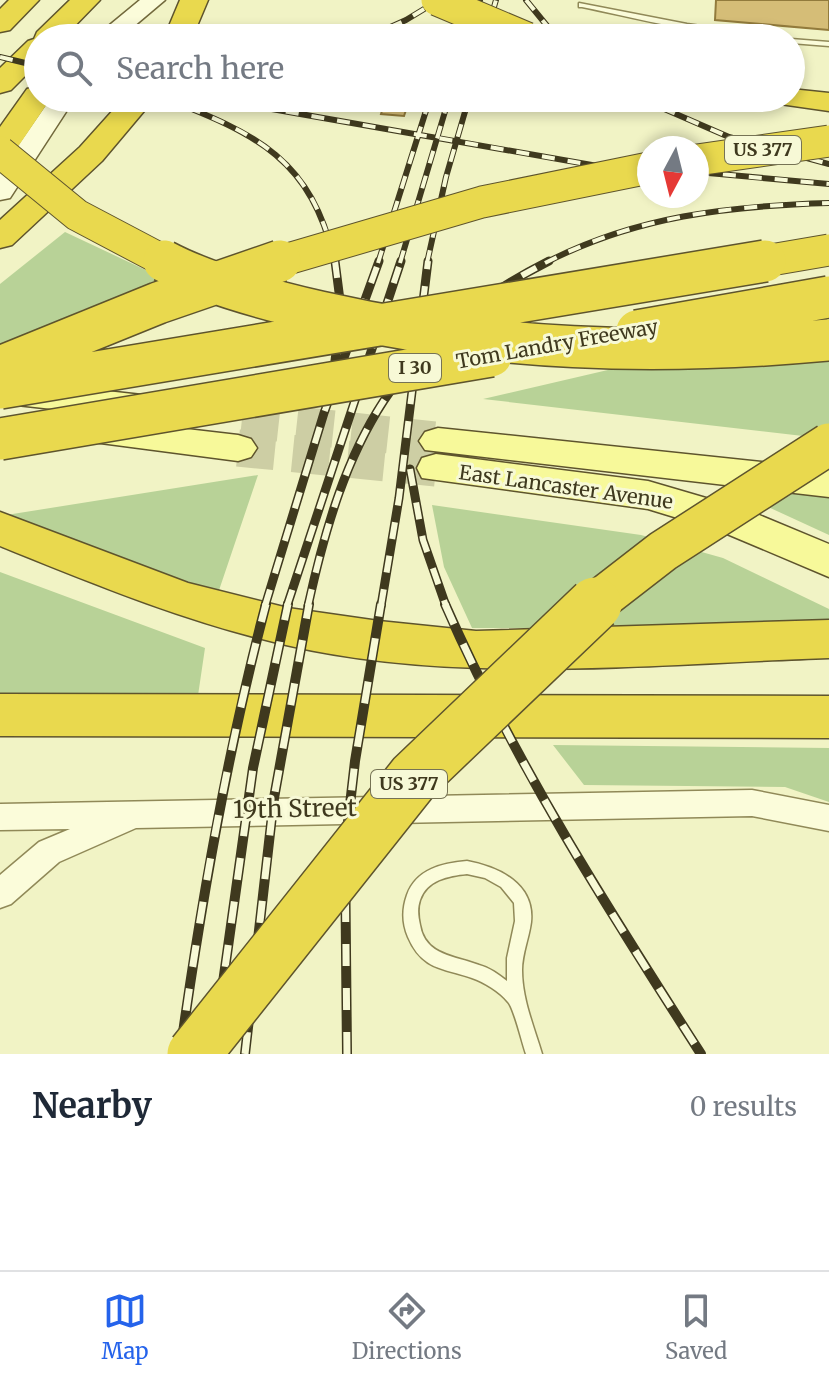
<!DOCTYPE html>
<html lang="en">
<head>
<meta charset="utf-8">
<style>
	:root { --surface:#fff; --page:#f2f2f3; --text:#1f2937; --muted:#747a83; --line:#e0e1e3; --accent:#2563eb }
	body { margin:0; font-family:Merriweather,serif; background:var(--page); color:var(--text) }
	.compass { position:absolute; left:637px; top:136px; width:72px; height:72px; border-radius:50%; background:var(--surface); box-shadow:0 4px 12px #0003; rotate:187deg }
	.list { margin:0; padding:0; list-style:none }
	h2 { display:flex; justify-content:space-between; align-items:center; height:104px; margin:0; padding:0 32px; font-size:34px }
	h2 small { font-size:26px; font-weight:400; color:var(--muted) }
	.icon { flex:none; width:44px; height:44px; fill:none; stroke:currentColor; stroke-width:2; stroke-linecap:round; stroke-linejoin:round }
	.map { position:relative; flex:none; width:829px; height:1054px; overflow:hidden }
	.search { position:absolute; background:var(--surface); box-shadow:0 4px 12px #0003; left:24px; right:24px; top:24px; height:88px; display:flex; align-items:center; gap:20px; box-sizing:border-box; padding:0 28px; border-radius:44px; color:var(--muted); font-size:30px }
	.sheet { height:216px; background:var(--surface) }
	nav { display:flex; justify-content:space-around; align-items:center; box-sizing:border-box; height:112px; border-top:2px solid var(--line); background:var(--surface); font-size:22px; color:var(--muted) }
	nav a { display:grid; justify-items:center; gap:4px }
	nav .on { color:var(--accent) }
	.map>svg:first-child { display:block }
	.green { fill:#b8d297 }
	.building { fill:#d5bd77; stroke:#927b3c; stroke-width:2 }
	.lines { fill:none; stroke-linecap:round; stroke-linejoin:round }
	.primary-tunnel { stroke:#cdcea4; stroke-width:37; stroke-dasharray:37 18; stroke-linecap:butt }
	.lane-casing { stroke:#908958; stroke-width:3 }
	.street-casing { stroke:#908958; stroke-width:3 }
	.secondary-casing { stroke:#72693c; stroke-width:3 }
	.primary-casing { stroke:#5e542d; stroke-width:3 }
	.highway-casing { stroke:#5e542d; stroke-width:3 }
	.lane { fill:#fbfcda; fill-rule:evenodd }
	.street { fill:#fbfcda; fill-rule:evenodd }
	.secondary { fill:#fbfcda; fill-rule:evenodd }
	.primary { fill:#f7f99a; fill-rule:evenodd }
	.highway { fill:#e9d94e; fill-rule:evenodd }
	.rail-far2-casing { stroke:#3f391e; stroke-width:6 }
	.rail-far1-casing { stroke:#3f391e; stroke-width:9 }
	.rail-casing { stroke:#3f391e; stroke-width:10 }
	.rail-far2 { stroke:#f7f9d6; stroke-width:4; stroke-dasharray:13; stroke-linecap:butt }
	.rail-far1 { stroke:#f7f9d6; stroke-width:6; stroke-dasharray:17; stroke-linecap:butt }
	.rail { stroke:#f7f9d6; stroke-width:7; stroke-dasharray:22; stroke-linecap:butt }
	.highway-bridge-far2-casing { stroke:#5e542d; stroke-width:33; stroke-linecap:butt }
	.highway-bridge-far1-casing { stroke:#5e542d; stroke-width:44; stroke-linecap:butt }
	.highway-bridge-casing { stroke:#5e542d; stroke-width:56; stroke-linecap:butt }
	.highway-bridge-far2 { stroke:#e9d94e; stroke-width:31 }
	.highway-bridge-far1 { stroke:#e9d94e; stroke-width:41 }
	.highway-bridge { stroke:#e9d94e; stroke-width:53 }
	.labels { text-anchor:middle; stroke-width:6; stroke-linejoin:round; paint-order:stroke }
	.shield { fill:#f7f9d6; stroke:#767355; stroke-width:2 }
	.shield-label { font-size:18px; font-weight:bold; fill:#3f391e }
	.street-label { font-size:20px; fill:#3f391e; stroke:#f7f9d6 }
	.near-street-label { font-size:24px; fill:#3f391e; stroke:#f7f9d6 }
</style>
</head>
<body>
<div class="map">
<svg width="829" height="1054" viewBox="0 0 829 1054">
	<rect width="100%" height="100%" fill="#f1f3c5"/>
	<path class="green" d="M65 232 169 281 82 310 12 347 0 349V284Z
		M829 358V439L483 399 625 366 727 367Z
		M258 475 214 605 0 516Z
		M792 491 829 493V535L766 506Z
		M432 505 641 535 723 558 829 609V627L472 628 444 567Z
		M0 572 205 648 196 709 0 712Z
		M553 745 829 748V802L785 787 584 785Z"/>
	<path class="building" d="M716 0H829V30L715 20Z
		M386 98H410L404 116 381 114Z"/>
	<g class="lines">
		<path class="primary-tunnel" d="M242 419 434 440
			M238 448 436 468"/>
		<g class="lane-casing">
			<path id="lane" d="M579 3 687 24 770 36 774 38C710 38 645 20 582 7H579Z
				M791 39 829 42V46L791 43Z
				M467 861C499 867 535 884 531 922 529 938 522 954 522 970 522 999 534 1027 542 1054H526C522 1043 514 1008 508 1002 500 992 484 982 472 978 443 968 422 970 408 937 402 923 402 909 407 895 416 869 443 863 467 861ZM467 874 485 878 501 887 514 903 515 921 507 958V981C498 974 490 968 479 965 456 956 425 956 420 925 418 916 417 909 420 900 427 880 448 876 467 874Z"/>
		</g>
		<g class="street-casing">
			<path id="street" d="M752 790 829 805V831L752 816 136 828 59 862 11 904 0 908V875L39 842 70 829 0 830V804Z"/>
		</g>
		<g class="secondary-casing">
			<path id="secondary" d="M140 0H165L120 38H94Z
				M51 98H75L10 198 0 200V172Z"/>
		</g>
		<g class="primary-casing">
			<path id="primary" d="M8 380 151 396 164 399 169 408 164 417 151 420 8 404 0 402V382Z
				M83 417 238 435 251 439 257 448 251 457 238 461 70 439 64 430 70 421Z
				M438 428 829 469V497L425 450 419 441 425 432Z
				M436 454 648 481 747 510 829 544V577L720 531 648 509 422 478 417 468 422 458Z"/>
		</g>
		<g class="highway-casing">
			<path id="highway" d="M9 0H39L10 30 0 32V9Z
				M70 0H100L63 38H38V63L11 90 0 93V68L28 41 34 39 37 32Z
				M180 0H208L192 38H164Z
				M38 86V98H51L11 157 0 160V127L27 89Z
				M791 89 829 93V111L780 104 776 98H791Z
				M124 98H155L102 161 12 245 0 248V220L80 147Z
				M0 512 188 583 288 608 379 621 476 631 829 620V658C654 664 457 685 286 645 186 622 94 584 0 546Z
				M0 694 829 696V738L0 736Z"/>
		</g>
		<use href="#lane" class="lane"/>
		<use href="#street" class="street"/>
		<use href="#secondary" class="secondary"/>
		<use href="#primary" class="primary"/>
		<use href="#highway" class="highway"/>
		<g class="rail-far2-casing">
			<path id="rail-far2" d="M526 0 557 38
				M366 38 406 20 439 0
				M450 38 463 0
				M468 38 480 0
				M485 38 496 0
				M0 57 38 66
				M164 98C257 134 312 159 335 263
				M209 98 649 175
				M639 98 729 137 829 164
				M697 172 829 184
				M378 263 430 98
				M400 263 449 98
				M427 263 446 177 469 98
				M545 263C636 216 728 206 829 203"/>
		</g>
		<g class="rail-far1-casing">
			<path id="rail-far1" d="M335 261 341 308 335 361
				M410 469 423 540 446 606
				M265 606 324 413 379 261
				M287 606 401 261
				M308 606C344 441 393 340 549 261
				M381 606 399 498 428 261"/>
		</g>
		<g class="rail-casing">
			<path id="rail" d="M445 604C514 762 608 909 701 1054
				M180 1054C201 902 227 752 266 604
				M213 1054 253 768 288 604
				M245 1054 274 798 309 604
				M347 1054 345 848 355 761 381 604"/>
		</g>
		<use href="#rail-far2" class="rail-far2"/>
		<use href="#rail-far1" class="rail-far1"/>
		<use href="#rail" class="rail"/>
		<g class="highway-bridge-far2-casing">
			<path id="highway-bridge-far2" d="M437 0 527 38
				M0 152 77 215 168 263
				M697 160 829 141
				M274 263 482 202 649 168
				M753 263 829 250"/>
		</g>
		<g class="highway-bridge-far1-casing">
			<path id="highway-bridge-far1" d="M164 261C207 284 272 301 320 312 491 351 655 356 829 340
				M637 331 829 297
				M0 367 158 303 280 261
				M0 388 765 261
				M0 439 491 356
				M592 606 663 551 829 444"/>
		</g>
		<g class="highway-bridge-casing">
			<path id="highway-bridge" d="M194 1054 414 777 595 604"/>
		</g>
		<use href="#highway-bridge-far2" class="highway-bridge-far2"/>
		<use href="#highway-bridge-far1" class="highway-bridge-far1"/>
		<use href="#highway-bridge" class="highway-bridge"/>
	</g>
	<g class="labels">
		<g class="shield">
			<rect x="725" y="136" width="76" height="28" rx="6"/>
			<rect x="389" y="354" width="52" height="28" rx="6"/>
			<rect x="371" y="770" width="76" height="28" rx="6"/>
		</g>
		<g class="shield-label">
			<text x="763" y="156">US 377</text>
			<text x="415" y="374">I 30</text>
			<text x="409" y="790">US 377</text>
		</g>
		<g class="street-label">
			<text transform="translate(557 344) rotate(-10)" y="7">Tom Landry Freeway</text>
			<text transform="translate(566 487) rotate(8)" y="7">East Lancaster Avenue</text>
		</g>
		<g class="near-street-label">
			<text transform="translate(295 809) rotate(-1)" y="8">19th Street</text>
		</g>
	</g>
</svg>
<svg class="compass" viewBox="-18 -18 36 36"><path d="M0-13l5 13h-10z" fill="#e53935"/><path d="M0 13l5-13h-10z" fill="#747a83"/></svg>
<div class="search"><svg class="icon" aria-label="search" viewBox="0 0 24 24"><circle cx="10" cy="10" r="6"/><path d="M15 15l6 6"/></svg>Search here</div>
</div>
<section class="sheet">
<h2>Nearby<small>0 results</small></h2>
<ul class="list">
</ul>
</section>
<nav>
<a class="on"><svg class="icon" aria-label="map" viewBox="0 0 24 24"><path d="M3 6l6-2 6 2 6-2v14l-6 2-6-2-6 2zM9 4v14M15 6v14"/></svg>Map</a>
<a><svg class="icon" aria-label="directions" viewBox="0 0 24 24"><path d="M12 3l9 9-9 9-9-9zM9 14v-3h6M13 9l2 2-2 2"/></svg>Directions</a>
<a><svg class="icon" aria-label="saved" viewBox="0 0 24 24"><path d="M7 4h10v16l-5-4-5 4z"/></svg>Saved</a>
</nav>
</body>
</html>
